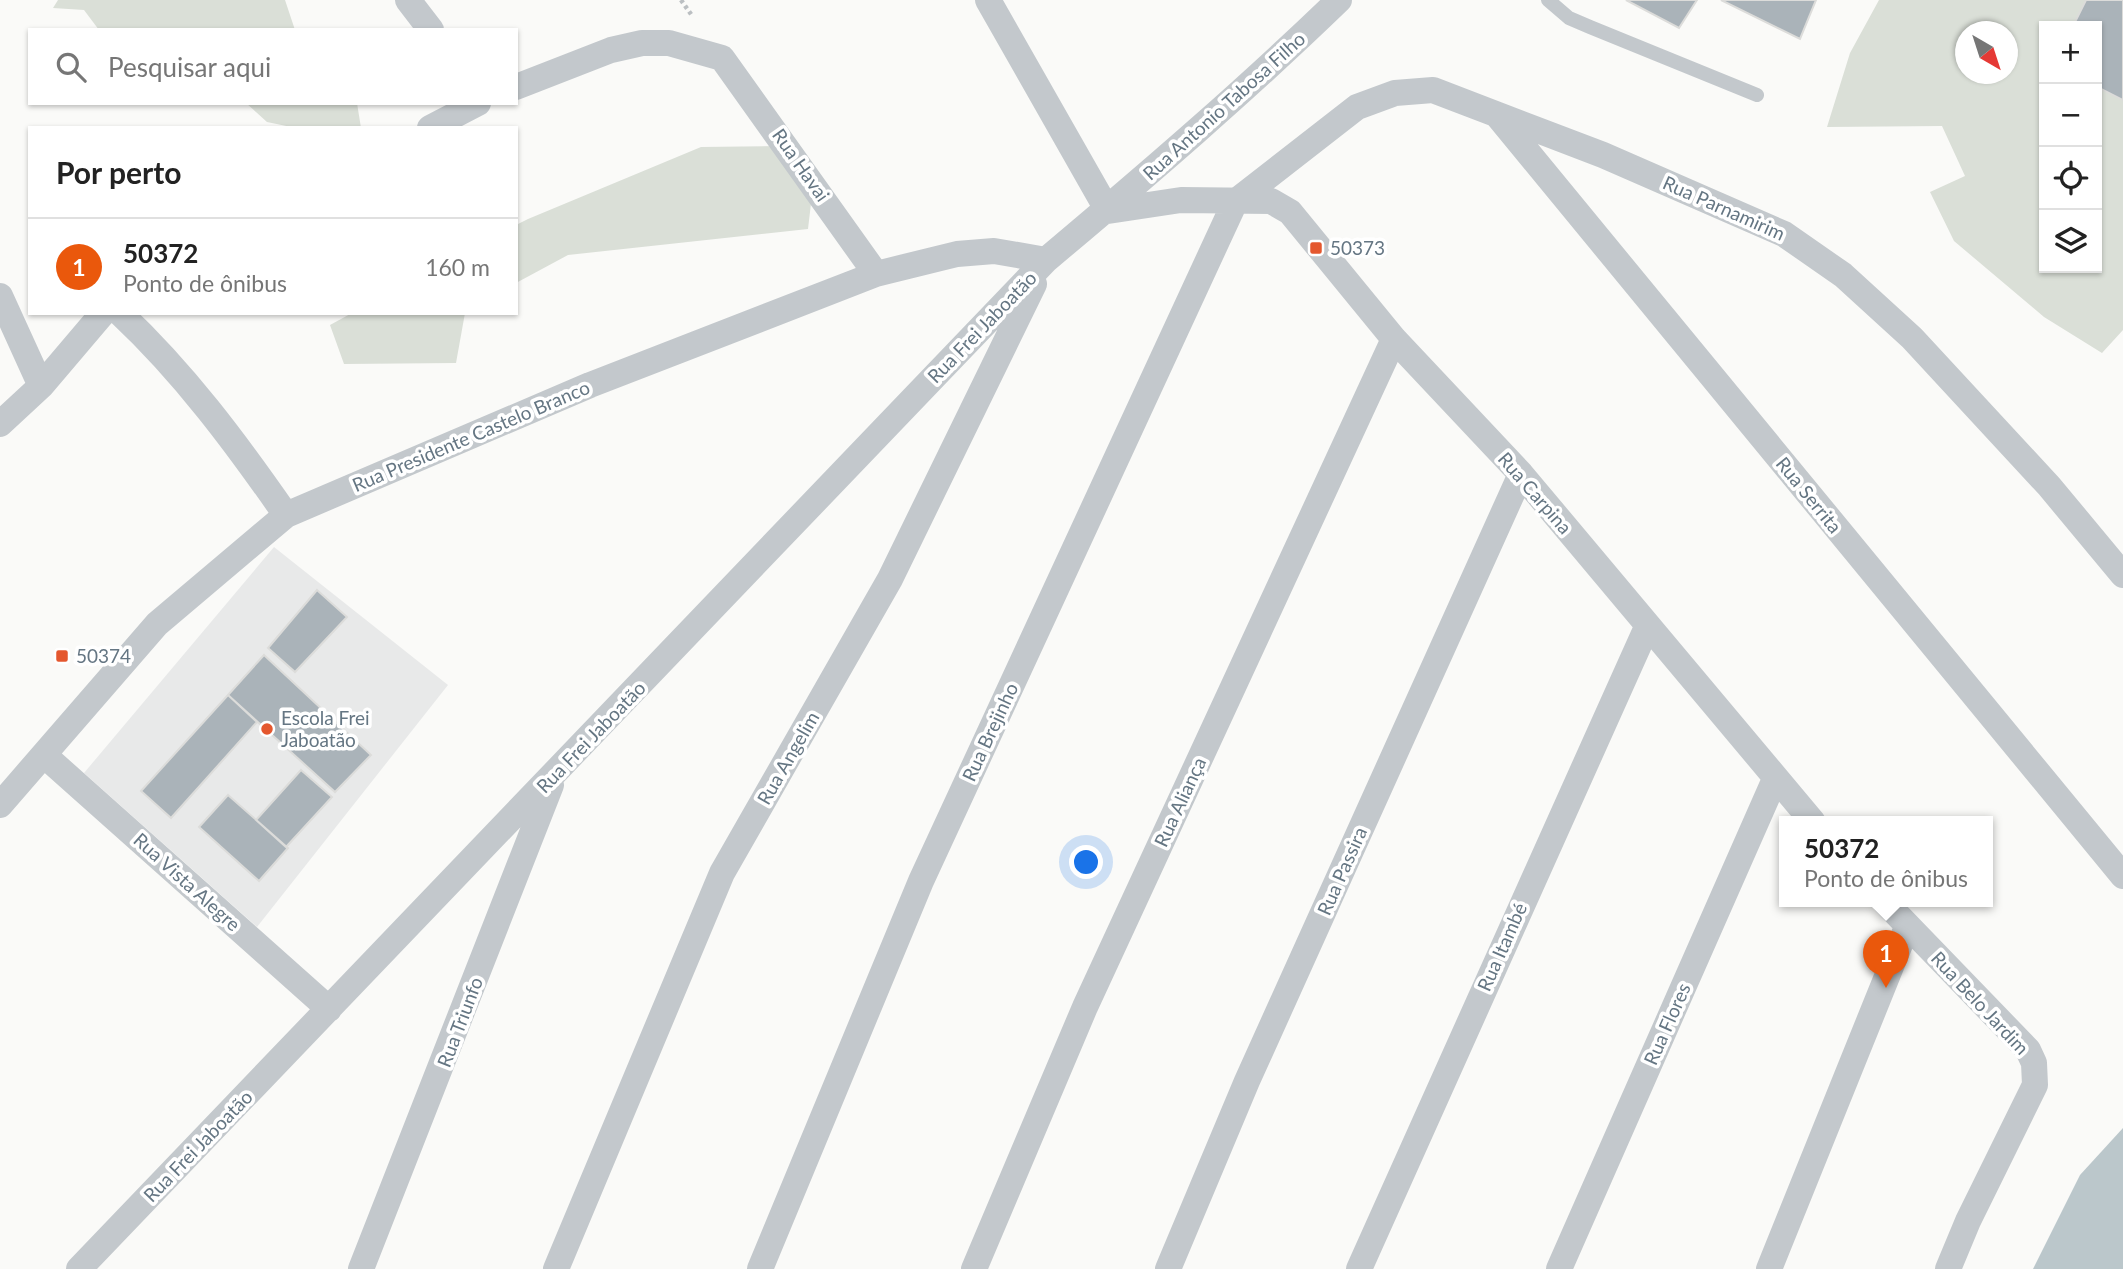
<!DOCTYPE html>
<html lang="pt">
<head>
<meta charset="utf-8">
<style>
	:root { --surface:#fff; --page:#f6f6f6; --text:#222; --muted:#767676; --line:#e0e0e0; --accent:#ea580c }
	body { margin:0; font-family:Lato,sans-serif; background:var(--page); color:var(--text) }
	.controls { position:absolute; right:21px; top:21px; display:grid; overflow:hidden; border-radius:0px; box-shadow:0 2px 5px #0004 }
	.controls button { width:63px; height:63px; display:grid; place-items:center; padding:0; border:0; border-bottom:2px solid var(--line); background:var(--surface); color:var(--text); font:35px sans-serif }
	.compass { position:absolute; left:1955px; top:21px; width:63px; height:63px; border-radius:50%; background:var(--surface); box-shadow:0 2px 5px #0004; rotate:141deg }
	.you { position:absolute; left:1087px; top:863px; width:24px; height:24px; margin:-18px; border:5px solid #fff; border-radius:50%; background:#1a73e8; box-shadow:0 0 0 10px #1a73e833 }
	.badge { display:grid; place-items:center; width:46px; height:46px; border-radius:50%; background:var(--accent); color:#fff; font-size:23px; font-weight:700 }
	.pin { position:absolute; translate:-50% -58px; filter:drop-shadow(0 2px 4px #0008) }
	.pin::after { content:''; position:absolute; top:37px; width:24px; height:21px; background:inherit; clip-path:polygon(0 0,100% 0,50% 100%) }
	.popup { position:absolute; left:1779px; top:816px; width:214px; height:91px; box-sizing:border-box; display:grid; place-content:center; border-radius:0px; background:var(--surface); filter:drop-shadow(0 2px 5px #0005); font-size:23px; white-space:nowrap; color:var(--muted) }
	.popup b { font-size:26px; color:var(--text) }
	.popup::after { content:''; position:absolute; left:50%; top:100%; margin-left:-14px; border:14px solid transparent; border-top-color:var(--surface) }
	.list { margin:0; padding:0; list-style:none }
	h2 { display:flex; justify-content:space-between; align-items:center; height:91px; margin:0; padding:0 28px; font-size:30px }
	h2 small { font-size:23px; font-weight:400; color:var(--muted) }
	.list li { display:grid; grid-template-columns:46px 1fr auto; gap:21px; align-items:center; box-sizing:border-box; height:98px; padding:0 28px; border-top:2px solid var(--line) }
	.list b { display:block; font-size:26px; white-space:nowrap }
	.list p { margin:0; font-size:23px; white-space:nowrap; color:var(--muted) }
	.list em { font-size:23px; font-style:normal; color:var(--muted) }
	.icon { flex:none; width:38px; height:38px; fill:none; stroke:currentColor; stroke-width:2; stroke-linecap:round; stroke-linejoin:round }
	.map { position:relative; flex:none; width:2123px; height:1269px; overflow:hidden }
	.search { position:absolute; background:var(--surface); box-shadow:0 2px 5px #0004; left:28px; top:28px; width:490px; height:77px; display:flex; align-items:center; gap:18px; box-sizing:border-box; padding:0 24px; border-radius:0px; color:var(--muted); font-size:26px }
	.panel { position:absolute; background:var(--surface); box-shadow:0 2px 5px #0004; left:28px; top:126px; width:490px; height:189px; border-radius:0px }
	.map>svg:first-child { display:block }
	.built { fill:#e8e9e9 }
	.green { fill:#dadfd7; fill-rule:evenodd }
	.water { fill:#bbc7cb }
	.building { fill:#aab3b9; stroke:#dcdcda; stroke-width:2 }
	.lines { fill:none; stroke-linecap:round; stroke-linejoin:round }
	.path { stroke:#bbbfc2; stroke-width:4.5; stroke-dasharray:3.5 3.5; stroke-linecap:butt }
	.service { stroke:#c3c8cc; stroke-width:14 }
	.minor { stroke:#c3c8cc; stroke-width:26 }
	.poi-dot { fill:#e4572e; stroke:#fff; stroke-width:2.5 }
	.labels { text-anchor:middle; stroke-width:7; stroke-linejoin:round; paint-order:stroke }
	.street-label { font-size:19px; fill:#657683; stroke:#fff }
	.poi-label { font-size:19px; fill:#657683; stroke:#fff; text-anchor:start }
</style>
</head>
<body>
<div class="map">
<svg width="2123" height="1269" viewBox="0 0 2123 1269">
	<rect width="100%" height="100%" fill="#fafaf8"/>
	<path class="built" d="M274 547 448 685 257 927 84 773Z"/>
	<path class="green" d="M58 0H285L295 30H99L84 10 53 8Z
		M1879 0H2123V330L2102 353 2044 317 1954 241 1930 192 1965 176 1942 126 1827 127 1850 53ZM2044 26H2097V268H2044ZM1966 32H2008V74H1966Z
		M246 103H357L361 128H296L267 122Z
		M778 146 812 195 808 229 568 255 516 283V225L528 219 701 147Z
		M352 313H465L456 363 344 364 330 325Z"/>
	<path class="water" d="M2123 1128V1269H2033L2080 1175Z"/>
	<path class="building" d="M1626 0H1697L1679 28Z
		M1721 0H1816L1800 39Z
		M2086 0H2123V100L2097 87V26H2073Z
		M317 590 347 617 295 672 268 648Z
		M264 655 371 755 335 792 228 695Z
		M228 695 257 722 171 818 141 791Z
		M301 770 332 797 286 847 256 820Z
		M228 795 288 848 259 881 199 827Z"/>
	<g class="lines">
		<path class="path" d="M681 0 693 17"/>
		<path class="service" d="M1548 0 1569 18 1590 27 1757 95"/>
		<path class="minor" d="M408 0 431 30
			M988 0 1108 211
			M516 87 611 50 642 43H669L722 58 876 274
			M1497 115 2123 876
			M430 128 478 103
			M1108 211 1181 200 1271 201 1290 212 1394 339 1521 474 1813 822
			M0 296 41 386
			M120 313C184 373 236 443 286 515
			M0 424 41 386 103 313
			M44 755 329 1009
			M0 805 157 624 286 515 590 385 876 274 957 254 994 251 1046 260
			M1885 902 2028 1050 2034 1063 2035 1085 1968 1221 1948 1269
			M79 1269 1046 260C1146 176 1245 91 1339 0
			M361 1269 551 785
			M556 1269 722 873 890 579 1034 284
			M760 1269 921 881 1235 202 1357 107 1395 93 1433 90 1603 155 1784 234 1843 275 1912 338 2049 486 2123 575
			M974 1269 1085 1007 1394 339
			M1168 1269 1247 1081 1521 474
			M1359 1269 1647 627
			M1559 1269 1775 779
			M1769 1269 1907 927"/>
	</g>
	<g class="poi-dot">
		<rect x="1309" y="241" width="14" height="14" rx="3.5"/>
		<rect x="55" y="649" width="14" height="14" rx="3.5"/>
		<circle cx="267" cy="729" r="7"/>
	</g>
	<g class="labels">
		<g class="street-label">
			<text transform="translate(1224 106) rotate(-42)" y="7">Rua Antonio Tabosa Filho</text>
			<text transform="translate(801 165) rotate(55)" y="7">Rua Havai</text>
			<text transform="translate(1724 208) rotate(24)" y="7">Rua Parnamirim</text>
			<text transform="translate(982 327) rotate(-46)" y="7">Rua Frei Jaboatão</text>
			<text transform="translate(471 436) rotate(-23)" y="7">Rua Presidente Castelo Branco</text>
			<text transform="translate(1535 493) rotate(49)" y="7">Rua Carpina</text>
			<text transform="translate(1809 495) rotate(51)" y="7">Rua Serrita</text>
			<text transform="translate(990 732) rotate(-65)" y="7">Rua Brejinho</text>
			<text transform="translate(591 737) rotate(-46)" y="7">Rua Frei Jaboatão</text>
			<text transform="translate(788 758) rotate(-60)" y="7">Rua Angelim</text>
			<text transform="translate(1180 802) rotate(-65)" y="7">Rua Aliança</text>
			<text transform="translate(1342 871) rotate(-66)" y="7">Rua Passira</text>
			<text transform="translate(187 882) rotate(42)" y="7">Rua Vista Alegre</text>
			<text transform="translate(1502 947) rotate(-66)" y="7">Rua Itambé</text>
			<text transform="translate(1980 1003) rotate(47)" y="7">Rua Belo Jardim</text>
			<text transform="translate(460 1022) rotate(-69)" y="7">Rua Triunfo</text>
			<text transform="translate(1667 1024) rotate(-66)" y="7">Rua Flores</text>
			<text transform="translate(198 1146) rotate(-46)" y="7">Rua Frei Jaboatão</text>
		</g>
		<g class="poi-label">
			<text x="1330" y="255">50373</text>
			<text x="76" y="663">50374</text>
			<text x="281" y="725">Escola Frei<tspan x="281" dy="22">Jaboatão</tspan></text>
		</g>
	</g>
</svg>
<div class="controls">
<button>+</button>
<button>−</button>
<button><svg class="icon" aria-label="locate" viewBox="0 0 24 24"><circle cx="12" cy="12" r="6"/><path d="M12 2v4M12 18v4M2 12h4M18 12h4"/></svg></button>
<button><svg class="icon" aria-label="layers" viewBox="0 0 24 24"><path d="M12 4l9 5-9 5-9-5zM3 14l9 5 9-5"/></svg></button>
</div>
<svg class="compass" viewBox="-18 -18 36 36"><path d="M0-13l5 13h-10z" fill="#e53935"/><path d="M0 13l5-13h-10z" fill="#767676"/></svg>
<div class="you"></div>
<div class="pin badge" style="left:1886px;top:988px">1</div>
<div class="popup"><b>50372</b>Ponto de ônibus</div>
<div class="search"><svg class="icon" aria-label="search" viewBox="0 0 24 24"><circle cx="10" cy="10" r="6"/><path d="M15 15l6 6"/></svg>Pesquisar aqui</div>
<section class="panel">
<h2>Por perto<small></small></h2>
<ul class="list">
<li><span class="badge">1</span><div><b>50372</b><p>Ponto de ônibus</p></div><em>160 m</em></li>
</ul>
</section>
</div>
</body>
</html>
